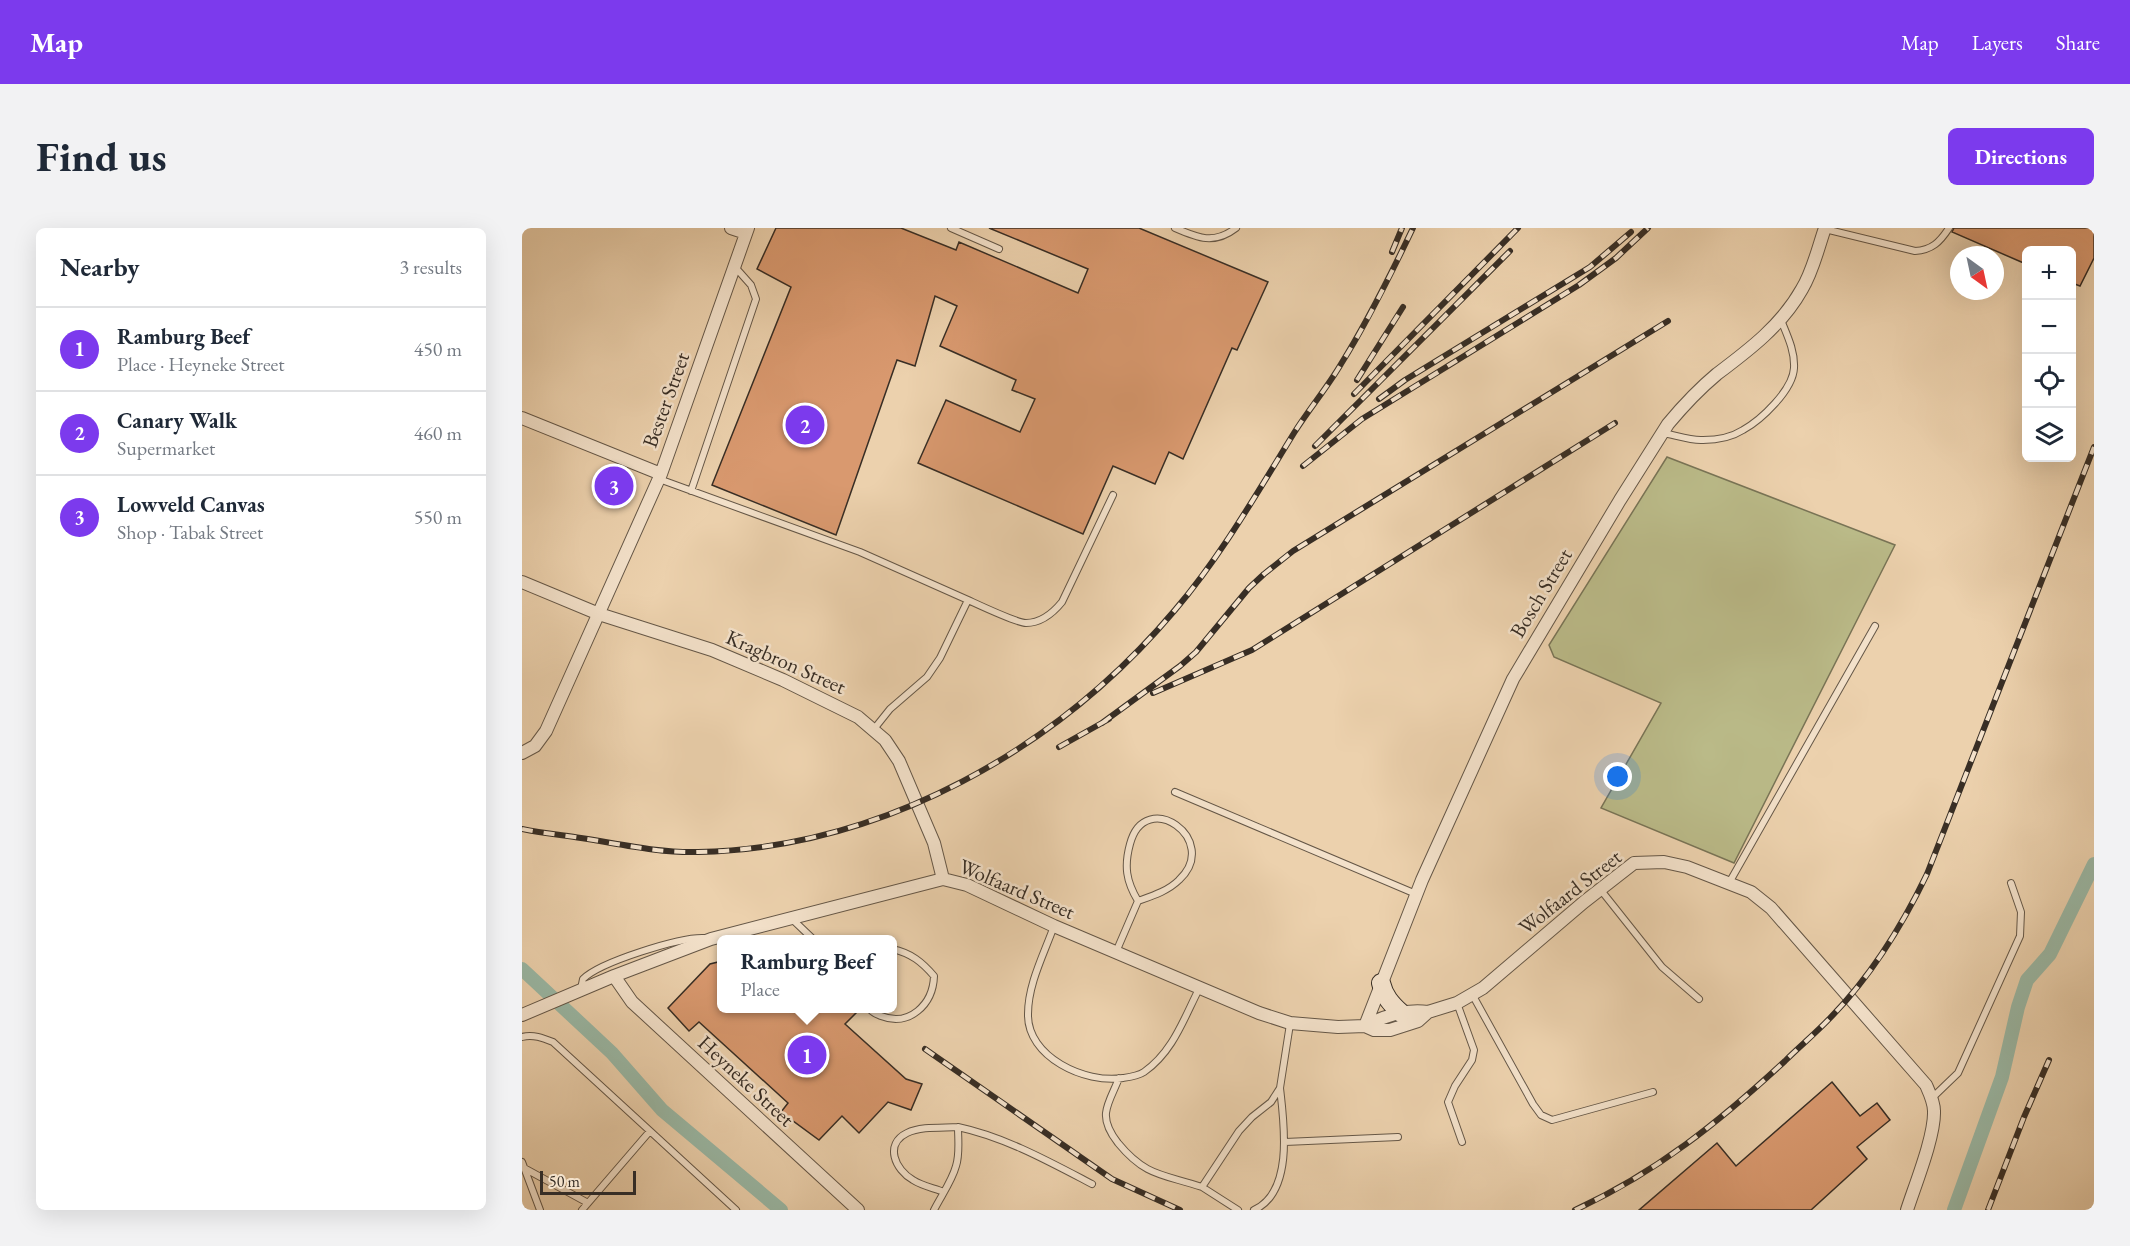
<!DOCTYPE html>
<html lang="en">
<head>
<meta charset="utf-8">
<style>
	:root { --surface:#fff; --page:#f2f2f3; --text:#1f2937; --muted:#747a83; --line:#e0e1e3; --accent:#7c3aed }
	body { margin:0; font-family:"EB Garamond",serif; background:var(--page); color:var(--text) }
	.controls { position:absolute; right:18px; top:18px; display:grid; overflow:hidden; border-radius:9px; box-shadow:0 6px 24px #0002 }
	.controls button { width:54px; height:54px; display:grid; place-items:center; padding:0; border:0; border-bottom:2px solid var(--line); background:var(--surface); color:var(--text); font:30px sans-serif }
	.compass { position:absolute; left:1428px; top:18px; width:54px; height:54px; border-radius:50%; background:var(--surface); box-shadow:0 6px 24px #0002; rotate:147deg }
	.scale { position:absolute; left:18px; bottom:15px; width:96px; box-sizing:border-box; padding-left:6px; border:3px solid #382e25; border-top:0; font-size:16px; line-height:21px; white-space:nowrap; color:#382e25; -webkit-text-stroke:4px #f3e1ca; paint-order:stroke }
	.you { position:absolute; left:1096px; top:549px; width:21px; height:21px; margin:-15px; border:4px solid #fff; border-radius:50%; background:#1a73e8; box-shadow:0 0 0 9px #1a73e833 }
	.badge { display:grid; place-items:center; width:39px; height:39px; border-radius:50%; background:var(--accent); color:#fff; font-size:20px; font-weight:700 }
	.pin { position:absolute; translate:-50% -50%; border:3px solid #fff; box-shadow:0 2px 6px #0006 }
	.popup { position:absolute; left:195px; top:707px; width:180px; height:78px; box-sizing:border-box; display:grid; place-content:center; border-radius:9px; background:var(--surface); filter:drop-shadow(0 2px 4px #0005); font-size:20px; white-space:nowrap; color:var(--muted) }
	.popup b { font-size:22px; color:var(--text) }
	.popup::after { content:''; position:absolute; left:50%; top:100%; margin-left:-12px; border:12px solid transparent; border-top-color:var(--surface) }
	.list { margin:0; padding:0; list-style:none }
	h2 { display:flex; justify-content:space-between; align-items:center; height:78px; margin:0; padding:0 24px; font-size:26px }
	h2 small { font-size:20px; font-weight:400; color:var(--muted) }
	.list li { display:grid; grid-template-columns:39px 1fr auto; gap:18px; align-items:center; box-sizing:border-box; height:84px; padding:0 24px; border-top:2px solid var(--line) }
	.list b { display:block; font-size:22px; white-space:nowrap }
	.list p { margin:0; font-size:20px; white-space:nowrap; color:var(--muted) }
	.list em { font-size:20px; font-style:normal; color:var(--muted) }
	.icon { flex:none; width:33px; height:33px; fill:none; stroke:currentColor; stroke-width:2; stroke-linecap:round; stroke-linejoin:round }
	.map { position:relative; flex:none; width:1572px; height:982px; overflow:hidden; border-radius:9px }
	header { display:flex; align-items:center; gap:36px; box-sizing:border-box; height:84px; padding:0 30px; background:var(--accent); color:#fff }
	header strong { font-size:28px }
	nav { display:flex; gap:33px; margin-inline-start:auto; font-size:21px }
	.intro { display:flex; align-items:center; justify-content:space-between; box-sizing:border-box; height:144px; padding:0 36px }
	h1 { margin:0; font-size:42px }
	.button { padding:15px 27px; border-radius:9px; background:var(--accent); color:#fff; font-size:21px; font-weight:700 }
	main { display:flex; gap:36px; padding:0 36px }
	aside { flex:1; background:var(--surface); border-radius:9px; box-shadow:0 6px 24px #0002 }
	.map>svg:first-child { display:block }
	.green { fill:#baba88; stroke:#797456; stroke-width:1.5 }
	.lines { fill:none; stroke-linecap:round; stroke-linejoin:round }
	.canal { stroke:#9ab8a5; stroke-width:14 }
	.building { fill:#d9996f; stroke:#382e25; stroke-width:1.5 }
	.lane-casing { stroke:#655747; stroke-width:8 }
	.street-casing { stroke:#655747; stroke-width:14 }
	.secondary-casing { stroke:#382e25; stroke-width:20 }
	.lane { stroke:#f3e1ca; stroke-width:6 }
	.street { stroke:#f3e1ca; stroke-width:12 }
	.secondary { stroke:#f3e1ca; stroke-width:18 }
	.rail-casing { stroke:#382e25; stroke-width:6 }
	.rail { stroke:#f3e1ca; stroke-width:4; stroke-dasharray:11; stroke-linecap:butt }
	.labels { text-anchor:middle; stroke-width:5; stroke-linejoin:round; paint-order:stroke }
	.street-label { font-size:21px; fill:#382e25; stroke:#f3e1ca }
</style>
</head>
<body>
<header>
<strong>Map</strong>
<nav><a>Map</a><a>Layers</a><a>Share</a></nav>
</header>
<div class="intro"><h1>Find us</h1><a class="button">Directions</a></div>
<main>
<aside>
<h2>Nearby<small>3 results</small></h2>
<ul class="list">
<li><span class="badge">1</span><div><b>Ramburg Beef</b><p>Place · Heyneke Street</p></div><em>450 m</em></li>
<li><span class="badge">2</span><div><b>Canary Walk</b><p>Supermarket</p></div><em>460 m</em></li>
<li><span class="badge">3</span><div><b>Lowveld Canvas</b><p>Shop · Tabak Street</p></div><em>550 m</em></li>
</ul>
</aside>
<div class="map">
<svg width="1572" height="982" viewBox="0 0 1572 982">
	<rect width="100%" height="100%" fill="#ecd1ad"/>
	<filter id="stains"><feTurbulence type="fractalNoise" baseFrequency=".00333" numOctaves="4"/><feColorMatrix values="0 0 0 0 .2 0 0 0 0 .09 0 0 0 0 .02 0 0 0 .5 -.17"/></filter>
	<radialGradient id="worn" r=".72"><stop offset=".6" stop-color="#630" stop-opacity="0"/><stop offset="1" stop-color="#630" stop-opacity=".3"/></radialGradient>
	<path class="green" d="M1145 229 1373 317 1212 635 1079 580 1139 475 1032 429 1027 417Z"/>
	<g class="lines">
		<path class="canal" d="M0 741 90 825 140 882 259 982
			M1432 982 1480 849 1496 779 1505 752 1528 726 1572 636"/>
	</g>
	<path class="building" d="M254 0H379L434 22 437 14 556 65 566 41 467 0H617L746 54 715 122 710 120 661 231 647 224 633 256 591 238 561 306 396 235 424 172 498 204 513 171 490 162 494 152 418 118 435 78 413 68 393 138 375 132 314 307 190 257 269 59 235 41Z
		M1432 0H1572V30L1558 58 1550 55V22H1504V36L1430 4Z
		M200 733V780H339L323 796 384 851 400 856 389 882 366 874 337 905 320 888 297 912 259 884 266 875 177 794 167 803 146 780 188 736Z
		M1310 854 1338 888 1355 875 1368 892 1335 919 1345 931 1289 982H1117L1195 915 1214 938Z"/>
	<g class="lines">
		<g class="lane-casing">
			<path id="lane" d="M429 0 477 21
				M653 0C676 10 692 17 714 0
				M1303 1 1393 23C1410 22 1418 14 1427 0
				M1141 205C1153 207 1169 213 1181 212 1194 212 1210 209 1221 202 1239 192 1271 162 1272 140 1273 123 1265 107 1259 92
				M137 251 338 324 446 372 418 430 405 449 368 481 352 501
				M169 263 234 71 229 57 213 39
				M446 372C457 377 495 395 504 395 520 395 531 385 540 374L591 267
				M653 564 894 666
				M1207 655 1353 398
				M1078 661 1140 739 1177 771
				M269 690 292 712
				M532 698C522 726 506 756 506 786 505 829 563 856 601 850 608 849 616 848 622 844 651 824 662 790 677 761
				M594 724 616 673C630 668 646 663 657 652 700 612 623 558 608 616 602 638 604 653 616 673
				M59 761 61 751C78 734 158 709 182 710
				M950 766 1011 876 1019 887 1030 892 1131 864
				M935 775 952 822 950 832 933 858 926 874 940 914
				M347 780C350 785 354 786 359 788 387 799 411 777 412 748 400 734 389 725 370 721
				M0 809C11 806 21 810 31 814L128 903
				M597 850C593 861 585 874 584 885 583 896 589 906 596 915 624 949 641 946 680 959L717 903 730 889 749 874 758 860 768 796
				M1410 870 1436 845 1498 708 1499 684 1489 655
				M436 899C483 909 528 934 570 956
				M763 914 876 909
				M0 934 18 982
				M2 940 66 975
				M680 959 716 982
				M60 982 128 903 214 982
				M412 982C419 968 430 953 434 938 438 926 436 911 436 899 421 900 399 898 385 905 362 916 373 942 391 952 400 958 412 960 422 964
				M732 982C772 964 762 895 758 860"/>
		</g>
		<g class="street-casing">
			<path id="street" d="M209 0 224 5
				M0 190 139 246
				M0 354 77 386 190 422 261 452 336 489 363 512 377 533 412 615 421 651
				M0 525 13 518 24 503 139 246 226 0
				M92 748 110 774 336 982
				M0 787 92 748 189 711 421 651 445 657 532 698 737 785 768 795 816 799 843 798 852 802H868L896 793 906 784 935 775 961 760 1062 674 1112 635 1142 634 1165 639 1229 664 1249 680 1404 857C1408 866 1412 874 1412 883 1413 908 1393 957 1385 982
				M843 798 900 652 991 451 1098 272 1146 196C1161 178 1177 161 1195 146 1227 122 1260 97 1280 61 1291 43 1296 20 1303 0
				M843 798C862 788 884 781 906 784"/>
		</g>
		<g class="secondary-casing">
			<path id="secondary" d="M859 755C862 768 869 776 879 785"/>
		</g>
		<use href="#lane" class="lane"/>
		<use href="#street" class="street"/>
		<use href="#secondary" class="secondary"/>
		<g class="rail-casing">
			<path id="rail" d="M870 24 880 0
				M835 152 881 79
				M832 166 996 0
				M857 171 883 152 1068 39 1109 4
				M793 218 988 23
				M781 238 840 191 1057 57 1094 30 1126 0
				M631 465 730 422 1093 195
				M580 495 658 438 674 424 727 360 742 346 771 323 1146 93
				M537 519 587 491
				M0 601C19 605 39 607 59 610 98 616 136 625 176 624 361 620 536 521 653 382 699 328 735 265 772 205 787 181 805 160 819 136 846 93 869 46 891 0
				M403 821 590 951 658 982
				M1053 982C1135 944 1197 894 1263 833 1278 818 1294 805 1309 789 1349 748 1380 698 1405 646L1572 219
				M1466 982 1502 889 1527 832"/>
		</g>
		<use href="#rail" class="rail"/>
	</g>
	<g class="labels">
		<g class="street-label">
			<text transform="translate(144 172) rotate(-70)" y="7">Bester Street</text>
			<text transform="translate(1019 365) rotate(-59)" y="7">Bosch Street</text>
			<text transform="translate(264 434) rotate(24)" y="7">Kragbron Street</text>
			<text transform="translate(495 661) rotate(23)" y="7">Wolfaard Street</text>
			<text transform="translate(1048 664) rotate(-38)" y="7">Wolfaard Street</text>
			<text transform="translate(224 853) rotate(43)" y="7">Heyneke Street</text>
		</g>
	</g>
	<rect width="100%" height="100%" filter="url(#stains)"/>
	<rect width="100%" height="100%" fill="url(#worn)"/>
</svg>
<div class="controls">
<button>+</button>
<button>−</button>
<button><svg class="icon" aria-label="locate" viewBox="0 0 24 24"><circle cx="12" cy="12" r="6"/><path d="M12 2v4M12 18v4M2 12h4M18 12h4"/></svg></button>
<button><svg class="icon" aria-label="layers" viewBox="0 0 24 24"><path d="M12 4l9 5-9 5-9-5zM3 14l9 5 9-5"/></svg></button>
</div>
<svg class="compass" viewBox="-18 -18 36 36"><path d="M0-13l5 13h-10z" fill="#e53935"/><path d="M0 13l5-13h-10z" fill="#747a83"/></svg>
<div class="scale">50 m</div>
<div class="you"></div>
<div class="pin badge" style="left:285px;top:827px">1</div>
<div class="popup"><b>Ramburg Beef</b>Place</div>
<div class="pin badge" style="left:283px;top:197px">2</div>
<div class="pin badge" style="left:92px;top:258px">3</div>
</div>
</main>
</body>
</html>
